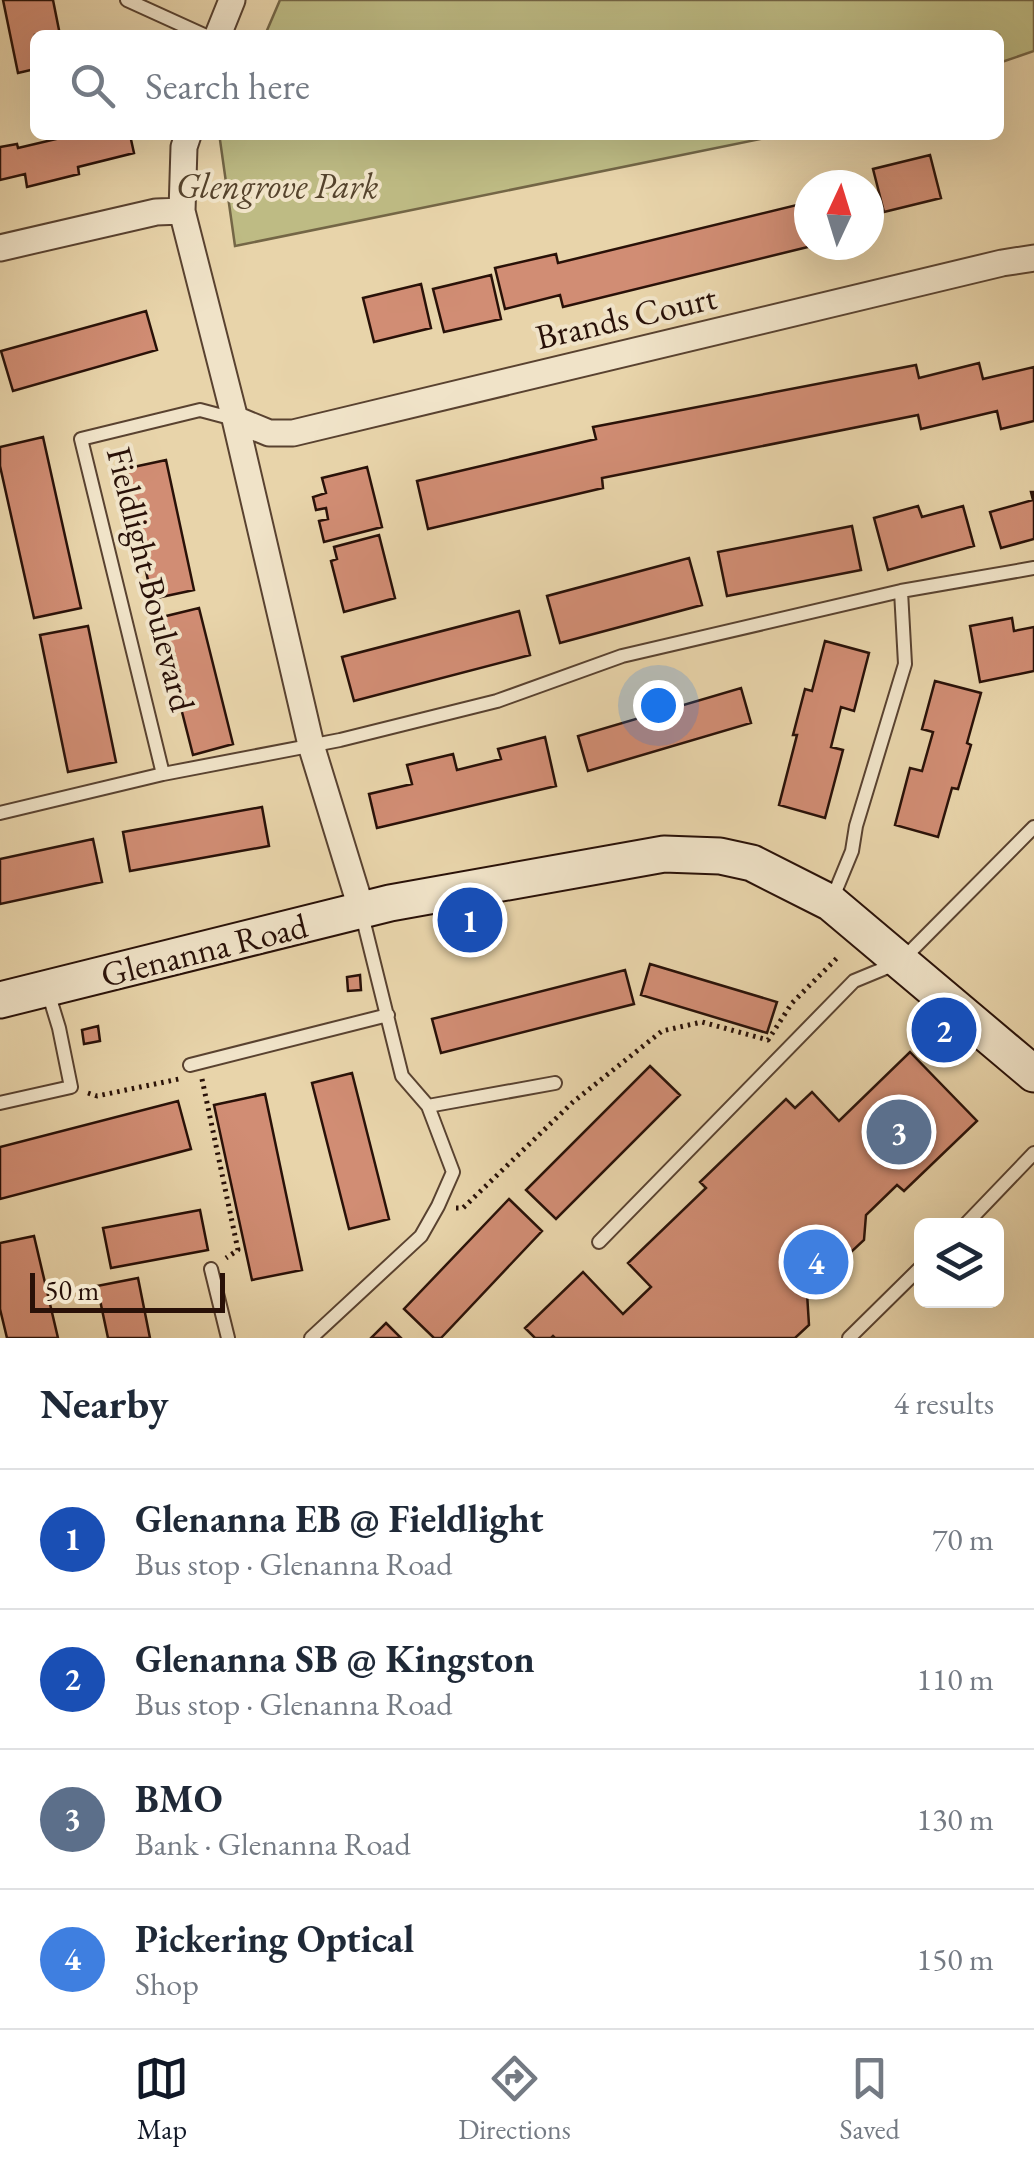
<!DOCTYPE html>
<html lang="en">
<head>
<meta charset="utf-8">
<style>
	:root { --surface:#fff; --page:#f2f2f3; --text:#1f2937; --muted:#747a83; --line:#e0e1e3; --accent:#111827 }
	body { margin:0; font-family:"EB Garamond",serif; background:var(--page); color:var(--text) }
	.controls { position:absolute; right:30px; bottom:30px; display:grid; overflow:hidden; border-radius:15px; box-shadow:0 10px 40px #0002 }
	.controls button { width:90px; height:90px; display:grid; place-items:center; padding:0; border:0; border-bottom:2px solid var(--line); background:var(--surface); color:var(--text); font:50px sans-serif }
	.compass { position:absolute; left:794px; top:170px; width:90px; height:90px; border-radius:50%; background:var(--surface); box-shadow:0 10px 40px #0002; rotate:4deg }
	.scale { position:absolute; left:30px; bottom:25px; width:195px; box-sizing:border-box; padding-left:10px; border:5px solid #291108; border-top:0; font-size:28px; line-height:35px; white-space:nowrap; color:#291108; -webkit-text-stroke:8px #f0e3c8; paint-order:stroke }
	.you { position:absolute; left:658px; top:705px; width:35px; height:35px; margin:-25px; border:8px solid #fff; border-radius:50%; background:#1a73e8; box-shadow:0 0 0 15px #1a73e833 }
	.badge { display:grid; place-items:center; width:65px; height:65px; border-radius:50%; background:var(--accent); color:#fff; font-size:32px; font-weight:700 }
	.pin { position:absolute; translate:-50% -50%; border:5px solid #fff; box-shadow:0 2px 10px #0006 }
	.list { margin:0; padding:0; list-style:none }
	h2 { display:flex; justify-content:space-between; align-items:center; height:130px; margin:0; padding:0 40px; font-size:42px }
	h2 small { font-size:32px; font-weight:400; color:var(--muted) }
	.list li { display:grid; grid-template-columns:65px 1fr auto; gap:30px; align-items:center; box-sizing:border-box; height:140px; padding:0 40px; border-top:2px solid var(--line) }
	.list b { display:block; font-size:38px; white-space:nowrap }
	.list p { margin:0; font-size:32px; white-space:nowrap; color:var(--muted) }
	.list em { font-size:32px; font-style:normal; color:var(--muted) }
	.icon { flex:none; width:55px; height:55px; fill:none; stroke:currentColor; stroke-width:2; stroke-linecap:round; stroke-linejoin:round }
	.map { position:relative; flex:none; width:1034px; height:1338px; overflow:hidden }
	.search { position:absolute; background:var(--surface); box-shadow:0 10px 40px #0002; left:30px; right:30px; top:30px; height:110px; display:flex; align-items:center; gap:25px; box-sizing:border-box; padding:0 35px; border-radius:15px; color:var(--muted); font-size:38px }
	.sheet { height:690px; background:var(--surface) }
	nav { display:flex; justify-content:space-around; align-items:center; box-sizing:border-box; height:140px; border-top:2px solid var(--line); background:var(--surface); font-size:28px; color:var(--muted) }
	nav a { display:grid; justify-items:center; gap:5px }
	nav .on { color:var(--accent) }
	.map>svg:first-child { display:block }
	.green { fill:#bebb84; stroke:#746646; stroke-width:2.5 }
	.building { fill:#d18d74; stroke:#291108; stroke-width:2.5 }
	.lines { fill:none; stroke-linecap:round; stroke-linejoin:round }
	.lane-casing { stroke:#594230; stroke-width:16 }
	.street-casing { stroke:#594230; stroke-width:29 }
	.secondary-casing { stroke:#291108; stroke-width:39 }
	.path { stroke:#291108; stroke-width:5; stroke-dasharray:2.5 5; stroke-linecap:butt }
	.lane { stroke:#f0e3c8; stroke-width:12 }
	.street { stroke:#f0e3c8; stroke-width:25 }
	.secondary { stroke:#f0e3c8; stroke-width:35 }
	.labels { text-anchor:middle; stroke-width:8; stroke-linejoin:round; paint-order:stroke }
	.park-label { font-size:35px; font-style:italic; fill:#56442d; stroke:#f0e3c8 }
	.street-label { font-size:35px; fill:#291108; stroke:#f0e3c8 }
</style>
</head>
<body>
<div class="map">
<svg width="1034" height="1338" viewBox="0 0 1034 1338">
	<rect width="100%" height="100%" fill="#e8d4aa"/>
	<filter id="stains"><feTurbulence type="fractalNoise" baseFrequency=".002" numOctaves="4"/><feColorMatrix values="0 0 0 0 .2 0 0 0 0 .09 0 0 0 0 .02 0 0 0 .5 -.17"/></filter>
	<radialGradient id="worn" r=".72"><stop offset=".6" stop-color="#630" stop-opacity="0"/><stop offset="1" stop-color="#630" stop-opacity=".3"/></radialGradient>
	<path class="green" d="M280 0H1034V51L999 63V35H265Z
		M222 135H780L235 246 220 140Z"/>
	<path class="building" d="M3 0H53L60 35H35V69L18 73Z
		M73 135H130L134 153 78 167 79 174 27 187 25 174 0 180V147L17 144 18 148Z
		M930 155 941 198 884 212 873 169Z
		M809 202V245H816L563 307 560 295 505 309 495 268 556 254 558 263Z
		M491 275 501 319 444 332 433 289Z
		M421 284 431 328 374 342 363 298Z
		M146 311 157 350 13 391 1 351Z
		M979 363 983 379 1034 367V421L1001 429 997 411 921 429 918 415 602 478 603 488 428 529 417 481 596 439 593 427 916 365 919 378Z
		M43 437 81 608 34 618 0 466V447Z
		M166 460 194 590 152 599 124 469Z
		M367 467 382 527 324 542 319 521 328 519 326 508 316 510 313 497 326 493 322 478Z
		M1031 492H1034V539L1001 548 990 512 1033 500Z
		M918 506 922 517 963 506 974 546 888 570 874 518Z
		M852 526 861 570 727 596 718 552Z
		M379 535 395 598 344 612 331 561 337 559 334 547Z
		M689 558 702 605 560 643 547 596Z
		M199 608 233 744 193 755 158 618Z
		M519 611 530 655 354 701 342 657Z
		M1012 618 1014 631 1034 627V671L980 682 970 626Z
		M88 626 116 762 68 772 40 635Z
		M825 641 869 653 854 711 841 707 831 747 843 750 825 818 779 805 797 735H793L805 689 812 691Z
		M935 681 981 693 967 743 971 745 958 789 952 788 938 837 895 825 910 768 922 771 933 732 922 729Z
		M741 688 751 723 588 771 578 736Z
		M545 737 556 786 377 828 369 794 412 784 407 765 453 754 457 770 501 759 498 749Z
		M262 807 269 846 130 871 123 832Z
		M93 839 102 882 0 904V859Z
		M650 964 777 1002 767 1033 641 995Z
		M625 970 634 1004 441 1053 432 1019Z
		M360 975 361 990 348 991 347 977Z
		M98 1026 100 1041 84 1044 82 1030Z
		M910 1052 977 1121 904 1191 897 1185 866 1215 864 1240 807 1293 809 1325 795 1338H555L553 1336 551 1338H535L525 1328 583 1272 623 1314 651 1287 628 1263 706 1188 700 1182 786 1099 795 1108 812 1092 839 1121Z
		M650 1066 680 1095 556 1219 526 1190Z
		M352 1073 389 1219 349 1229 312 1083Z
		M265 1094 302 1270 252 1280 214 1105Z
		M178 1101 191 1149 0 1199V1147Z
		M509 1199 542 1231 441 1338H434L404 1309Z
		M200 1210 208 1250 111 1268 103 1228Z
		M34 1236 58 1338H7L0 1309V1243Z
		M138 1278 150 1338H108L97 1286Z
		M386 1323 401 1338H371Z"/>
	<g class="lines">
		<g class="lane-casing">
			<path id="lane" d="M127 0 204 35
				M163 774 81 439 200 410 234 419
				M0 813 163 774 340 740 497 701 622 656 901 591 1034 568
				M831 902 852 851 856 826 905 664 901 591
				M190 1065 388 1015
				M0 1103 71 1087 59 1028 48 992
				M428 1106 555 1083
				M964 1226 1034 1153
				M599 1242 854 981 900 962 1034 827
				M211 1269 228 1338
				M311 1338 421 1236 438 1206 453 1172 428 1106 402 1076 362 915
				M849 1338 922 1266"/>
		</g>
		<g class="street-casing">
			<path id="street" d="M218 35 232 0
				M188 135 184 147 182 211 235 419 311 745 362 911
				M0 248 156 212 182 211
				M235 419 269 433H293L1002 263 1034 258"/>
		</g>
		<g class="secondary-casing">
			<path id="secondary" d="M0 1000 390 903 664 854 720 856 752 863 831 903 1034 1074"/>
		</g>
		<path class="path" d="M202 1079 238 1250 226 1258
			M88 1093 97 1096 179 1079
			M456 1208H463L573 1102 662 1031 702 1022 768 1040 792 1003 838 957"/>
		<use href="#lane" class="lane"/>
		<use href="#street" class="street"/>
		<use href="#secondary" class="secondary"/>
	</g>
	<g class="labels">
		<g class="park-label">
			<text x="277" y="198">Glengrove Park</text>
		</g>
		<g class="street-label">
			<text transform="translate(626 317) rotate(-13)" y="12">Brands Court</text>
			<text transform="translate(151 579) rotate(76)" y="12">Fieldlight Boulevard</text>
			<text transform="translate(204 950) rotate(-14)" y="12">Glenanna Road</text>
		</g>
	</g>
	<rect width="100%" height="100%" filter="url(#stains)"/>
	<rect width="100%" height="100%" fill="url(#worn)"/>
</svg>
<div class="controls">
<button><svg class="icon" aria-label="layers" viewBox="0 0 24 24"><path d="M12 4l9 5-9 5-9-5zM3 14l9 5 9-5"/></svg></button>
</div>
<svg class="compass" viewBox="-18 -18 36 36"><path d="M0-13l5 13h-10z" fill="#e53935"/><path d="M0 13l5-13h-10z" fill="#747a83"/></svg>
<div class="scale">50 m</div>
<div class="you"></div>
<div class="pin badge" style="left:470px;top:920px;background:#1a4fb4">1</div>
<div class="pin badge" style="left:944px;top:1030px;background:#1a4fb4">2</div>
<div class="pin badge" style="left:899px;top:1132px;background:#5c6f8a">3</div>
<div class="pin badge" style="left:816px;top:1262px;background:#3f7fe0">4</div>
<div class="search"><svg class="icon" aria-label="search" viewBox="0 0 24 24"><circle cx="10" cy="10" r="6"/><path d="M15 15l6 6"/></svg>Search here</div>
</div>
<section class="sheet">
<h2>Nearby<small>4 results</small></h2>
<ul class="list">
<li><span class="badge" style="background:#1a4fb4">1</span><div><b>Glenanna EB @ Fieldlight</b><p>Bus stop · Glenanna Road</p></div><em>70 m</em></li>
<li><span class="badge" style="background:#1a4fb4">2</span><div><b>Glenanna SB @ Kingston</b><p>Bus stop · Glenanna Road</p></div><em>110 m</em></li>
<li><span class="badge" style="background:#5c6f8a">3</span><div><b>BMO</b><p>Bank · Glenanna Road</p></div><em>130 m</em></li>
<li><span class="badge" style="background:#3f7fe0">4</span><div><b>Pickering Optical</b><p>Shop</p></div><em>150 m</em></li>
</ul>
</section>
<nav>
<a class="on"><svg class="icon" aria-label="map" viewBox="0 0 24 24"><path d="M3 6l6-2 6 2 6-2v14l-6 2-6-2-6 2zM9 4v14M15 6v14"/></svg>Map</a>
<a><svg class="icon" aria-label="directions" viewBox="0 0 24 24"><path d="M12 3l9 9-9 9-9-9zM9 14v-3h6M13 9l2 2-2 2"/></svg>Directions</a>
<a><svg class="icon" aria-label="saved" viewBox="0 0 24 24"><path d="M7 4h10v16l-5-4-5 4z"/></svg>Saved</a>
</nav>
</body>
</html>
